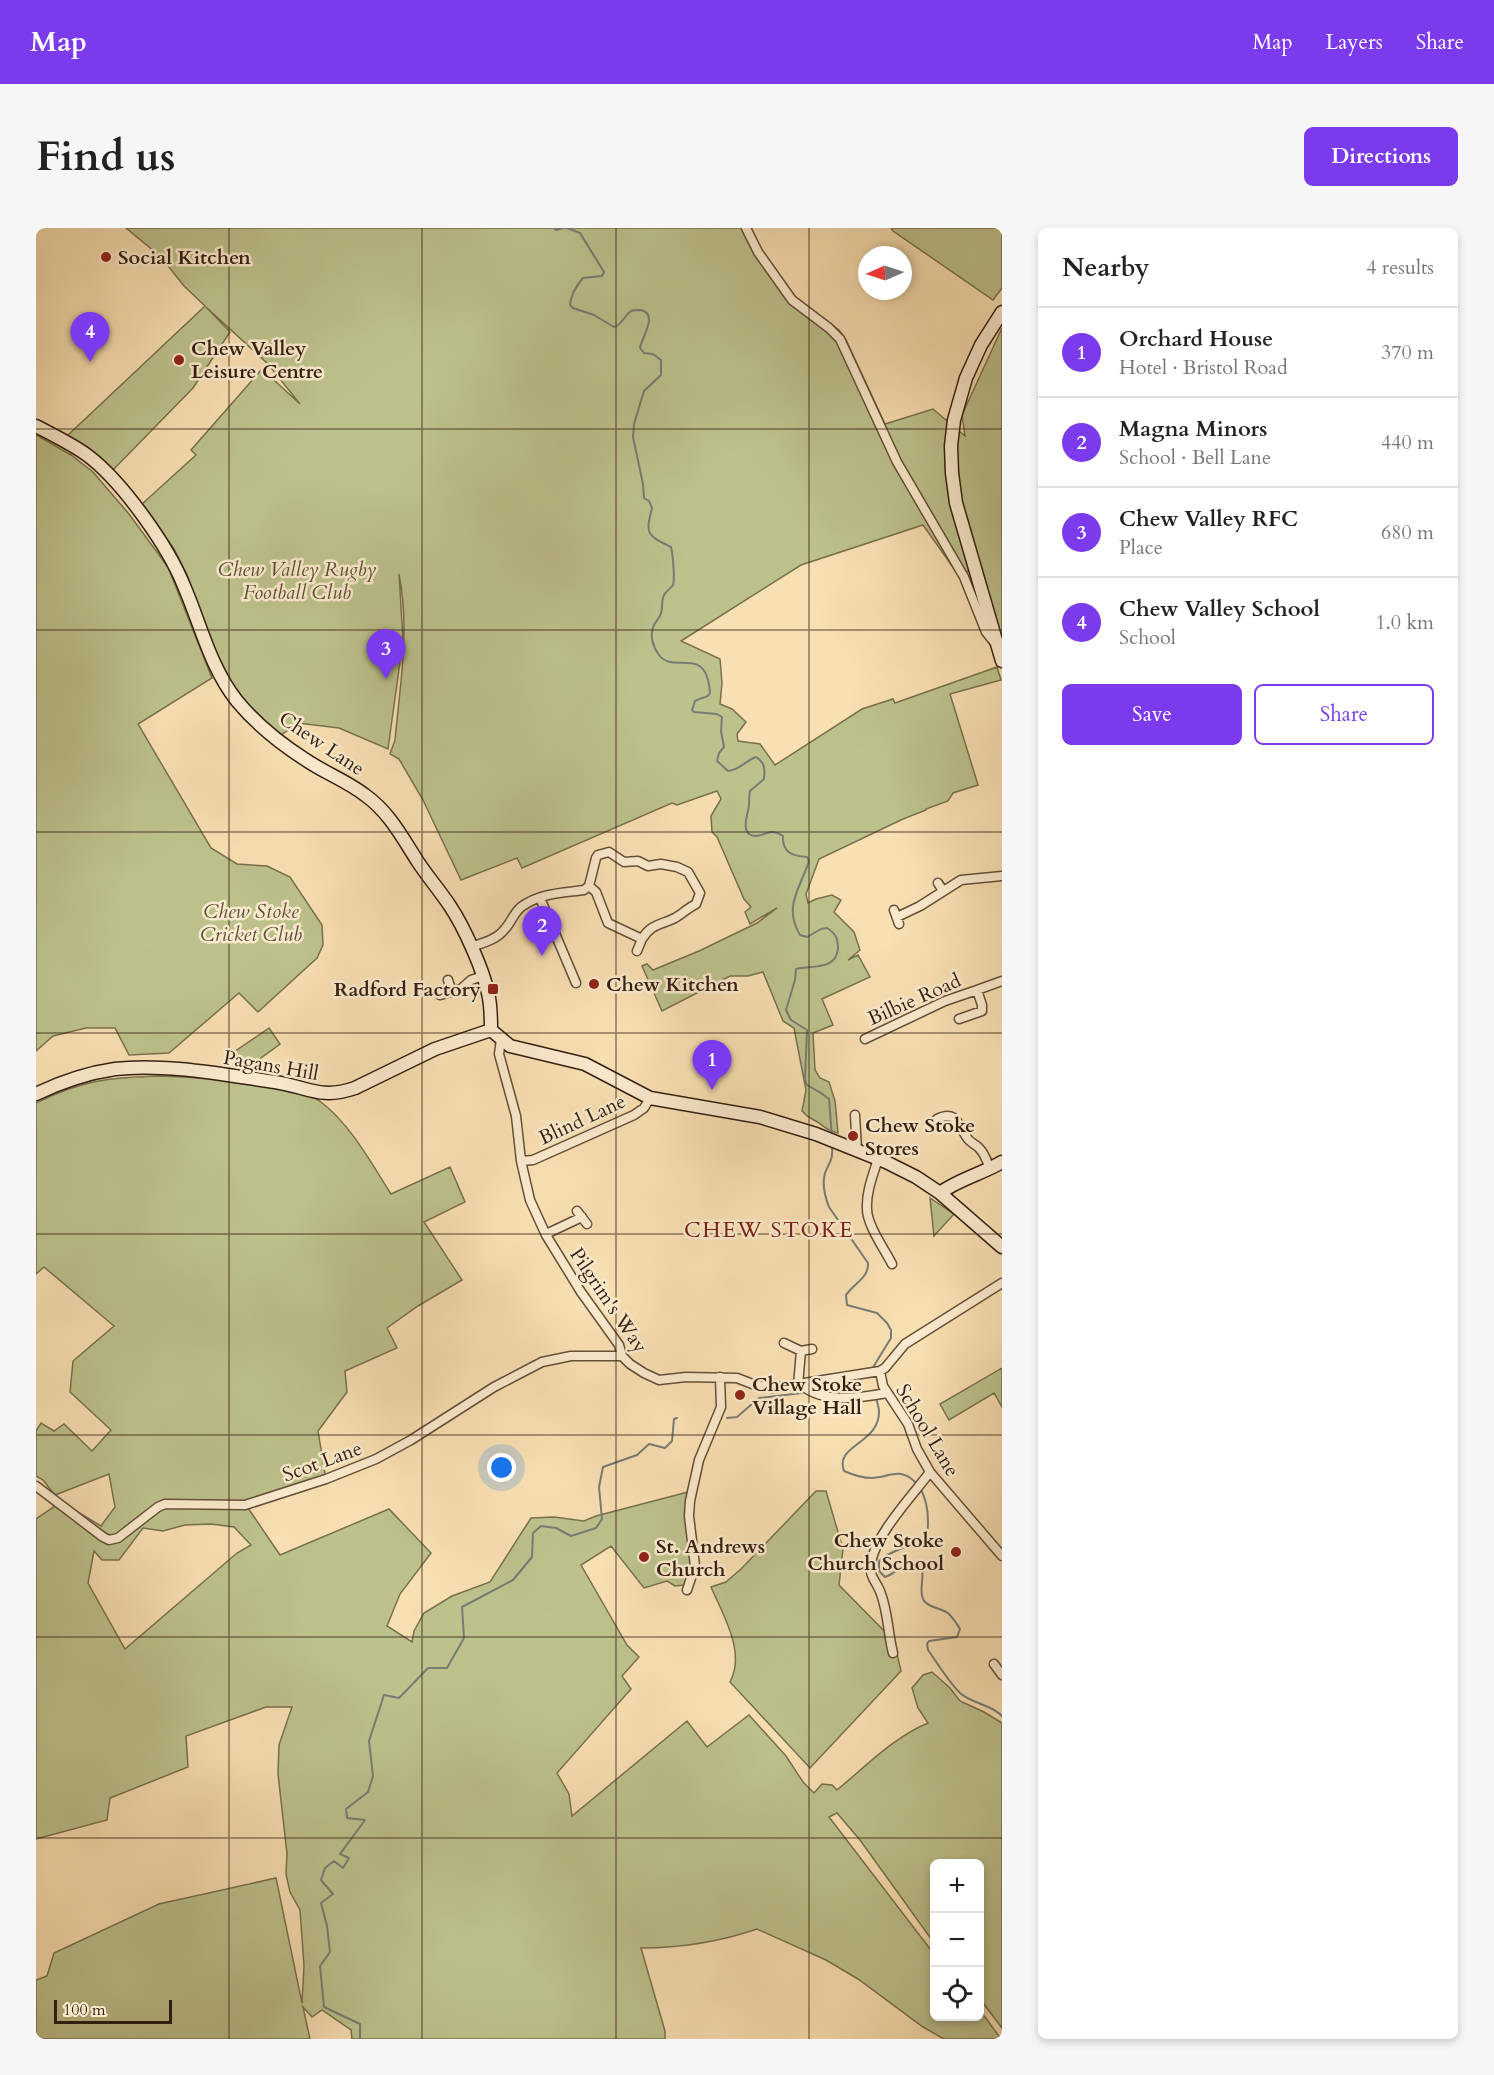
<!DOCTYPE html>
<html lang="en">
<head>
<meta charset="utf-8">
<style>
	:root { --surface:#fff; --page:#f6f6f6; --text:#222; --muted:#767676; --line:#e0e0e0; --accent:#7c3aed }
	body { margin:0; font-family:Cardo,serif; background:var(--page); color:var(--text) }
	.controls { position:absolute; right:18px; bottom:18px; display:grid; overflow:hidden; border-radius:9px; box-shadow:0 3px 9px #0003 }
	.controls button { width:54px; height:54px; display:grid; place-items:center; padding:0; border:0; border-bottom:2px solid var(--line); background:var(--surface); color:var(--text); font:30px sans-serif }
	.compass { position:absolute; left:822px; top:18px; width:54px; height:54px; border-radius:50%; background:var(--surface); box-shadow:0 3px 9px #0003; rotate:267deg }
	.scale { position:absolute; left:18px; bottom:15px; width:118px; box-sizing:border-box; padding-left:6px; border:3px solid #331f10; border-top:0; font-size:16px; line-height:21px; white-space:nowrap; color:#331f10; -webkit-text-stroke:4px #fbebce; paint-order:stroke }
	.you { position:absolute; left:466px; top:1240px; width:21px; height:21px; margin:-15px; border:4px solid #fff; border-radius:50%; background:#1a73e8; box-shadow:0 0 0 9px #1a73e833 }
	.badge { display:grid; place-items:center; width:39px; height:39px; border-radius:50%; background:var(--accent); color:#fff; font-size:20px; font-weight:700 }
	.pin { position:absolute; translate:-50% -50px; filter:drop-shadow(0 2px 3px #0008) }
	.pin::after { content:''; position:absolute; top:32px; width:21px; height:18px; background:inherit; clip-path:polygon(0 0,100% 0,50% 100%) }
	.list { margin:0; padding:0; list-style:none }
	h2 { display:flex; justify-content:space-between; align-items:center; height:78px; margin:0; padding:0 24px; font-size:26px }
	h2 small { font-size:20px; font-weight:400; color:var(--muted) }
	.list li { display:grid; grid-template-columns:39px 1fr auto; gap:18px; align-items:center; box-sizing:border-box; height:90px; padding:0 24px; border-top:2px solid var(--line) }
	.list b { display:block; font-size:22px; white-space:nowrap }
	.list p { margin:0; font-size:20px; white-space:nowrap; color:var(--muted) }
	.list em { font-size:20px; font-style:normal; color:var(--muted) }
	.actions { display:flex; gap:12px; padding:18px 24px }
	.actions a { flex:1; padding:14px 0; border:2px solid var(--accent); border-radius:9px; text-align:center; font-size:21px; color:var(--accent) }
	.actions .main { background:var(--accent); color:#fff }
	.icon { flex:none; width:33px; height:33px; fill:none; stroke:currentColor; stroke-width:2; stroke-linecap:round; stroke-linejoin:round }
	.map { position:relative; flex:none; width:966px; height:1811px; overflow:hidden; border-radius:9px }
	header { display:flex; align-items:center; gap:36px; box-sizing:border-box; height:84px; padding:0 30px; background:var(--accent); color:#fff }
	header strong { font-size:28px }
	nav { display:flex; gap:33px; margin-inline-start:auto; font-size:21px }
	.intro { display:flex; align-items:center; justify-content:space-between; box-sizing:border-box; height:144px; padding:0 36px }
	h1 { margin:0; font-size:42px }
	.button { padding:15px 27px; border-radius:9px; background:var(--accent); color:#fff; font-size:21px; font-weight:700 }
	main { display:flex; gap:36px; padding:0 36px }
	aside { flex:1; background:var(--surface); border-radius:9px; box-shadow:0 3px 9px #0003 }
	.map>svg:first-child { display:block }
	.green { fill:#bdc28d; stroke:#78704e; stroke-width:1.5; fill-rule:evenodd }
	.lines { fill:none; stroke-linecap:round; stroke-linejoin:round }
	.stream { stroke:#777c75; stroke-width:2 }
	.street-casing { stroke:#644f39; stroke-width:11 }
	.secondary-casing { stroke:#331f10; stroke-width:15 }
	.street { stroke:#fbebce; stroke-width:8 }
	.secondary { stroke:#fbebce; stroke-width:12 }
	.grid { fill:none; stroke:#331f10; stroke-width:1.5; stroke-opacity:0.55 }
	.poi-dot { fill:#8f2418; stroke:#fbebce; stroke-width:2 }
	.labels { text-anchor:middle; stroke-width:5; stroke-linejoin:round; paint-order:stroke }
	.poi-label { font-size:20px; font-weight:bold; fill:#331f10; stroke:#fbebce; text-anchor:start }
	.park-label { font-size:20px; font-style:italic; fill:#5c5036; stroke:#fbebce }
	.street-label { font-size:20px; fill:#331f10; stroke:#fbebce }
	.quarter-label { font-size:22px; letter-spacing:1.5px; fill:#7a1f14; stroke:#fbebce }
</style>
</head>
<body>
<header>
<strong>Map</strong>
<nav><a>Map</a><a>Layers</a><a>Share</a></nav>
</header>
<div class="intro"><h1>Find us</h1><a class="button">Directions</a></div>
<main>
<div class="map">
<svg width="966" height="1811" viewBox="0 0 966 1811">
	<rect width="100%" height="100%" fill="#f9e0b3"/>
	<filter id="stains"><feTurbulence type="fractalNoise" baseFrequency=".00333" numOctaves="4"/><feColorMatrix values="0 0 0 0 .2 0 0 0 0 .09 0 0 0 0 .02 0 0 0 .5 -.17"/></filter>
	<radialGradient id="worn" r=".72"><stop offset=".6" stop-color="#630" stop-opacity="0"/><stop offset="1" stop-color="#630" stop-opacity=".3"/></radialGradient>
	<path class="green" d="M90 0H715L725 21 758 70 803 102 810 112 849 196 897 181 929 208 926 187 966 100V413L946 341 921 345 887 297 765 337 645 413 684 431 686 455 684 476 696 481 710 494 701 506 702 513 724 516 739 537 826 481 857 471 859 475 961 439 965 452 914 466 942 557 917 565 912 573 890 581V582L867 591 783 631 770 666 772 675 780 671 796 667 805 672 798 684 818 704 824 722 812 732 822 727 834 749 786 771 797 797 777 805 779 842 784 850 793 854 799 873 802 905C792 902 791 901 783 895 776 890 774 892 766 883L770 862 758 800 747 793 727 744 712 748H694L626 783 606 738 611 736 617 742 663 723 721 695 741 680 714 696 709 684 715 679 708 671 681 609 676 604 675 588 685 571 681 563 641 577 636 575 486 640 481 630 425 652 387 572 363 531 354 526 359 512C364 457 374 401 363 346L367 412 352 521 303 500 262 495 245 507 219 491 200 463 184 434 151 347 138 321 106 276 160 227 155 222 226 141 264 176 232 136 170 79 194 104 157 160 77 242C64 227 50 217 31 208L169 78 148 58 125 29Z
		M855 0H966V60L957 72 857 3Z
		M0 207 35 227 57 244 93 286 132 339 176 450 102 496 175 620 201 636 231 638 254 649 286 697 287 717 281 730 222 784 203 765 133 825 93 827 79 800H50L17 808 0 823Z
		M233 800 244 816 210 841 198 824Z
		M126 848C158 849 262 856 285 874 315 897 335 935 355 966L414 939 429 974 388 994 426 1052 382 1078 351 1100 361 1120 309 1143 311 1164 282 1203 290 1251 210 1277 244 1327 353 1281 395 1325 364 1366 351 1398 376 1414 378 1403 388 1385 416 1368 454 1354 495 1290 518 1289 548 1293 560 1288 652 1264 656 1335 648 1357 639 1358 631 1353 608 1360 575 1318 545 1337 591 1417 603 1429 586 1448 595 1461 521 1545 533 1566 536 1588 651 1493 671 1519 713 1487 750 1528 767 1554 778 1565 786 1556 796 1557 801 1562C829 1539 858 1509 892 1495L882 1480 876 1460 887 1447 896 1444 914 1460 924 1473 948 1484 966 1495V1800L944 1771V1636H898V1715L824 1612 801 1585 793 1589 898 1726V1788H944V1782L965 1811H908L887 1799 822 1751 790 1732 721 1701C683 1714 645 1720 605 1720L629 1803V1811H316L315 1802 286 1782 276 1789 267 1779 274 1811H0V1752L11 1748 18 1725 123 1676 240 1650 266 1775 268 1738 264 1682 254 1664 250 1646 251 1626 242 1546 243 1517 256 1479H230L150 1508 152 1539 74 1570 71 1592 0 1611V1291L25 1274 65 1298 79 1279 73 1246 19 1267 7 1252 0 1248V1203L5 1195 18 1203 28 1196 56 1223 75 1202 34 1164 37 1133 78 1098 8 1039 0 1046V875C46 852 75 849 126 848ZM175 1296 198 1299 215 1317 201 1325 89 1421 52 1355 58 1323 66 1332H83L107 1300 127 1303 149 1297Z
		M894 970 918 986 898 1008Z
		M966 1140V1179L958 1165 913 1192 904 1176Z
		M780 1263H790L807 1321 803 1357 858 1413 865 1443 774 1540 694 1454C710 1424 687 1387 675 1359L690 1354 706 1340Z"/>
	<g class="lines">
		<path class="stream" d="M518 0 520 2 527 0
			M531 0 544 5 568 44 566 48 547 50C540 58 535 66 534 77L537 80 558 87 578 99C586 97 588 88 595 83 597 82 603 82 605 82 623 86 605 111 604 120L608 125 617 126 625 132V147L608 163 598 196 597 209 607 256 608 270 613 273 616 280C609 307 611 307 635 319L636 324C637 331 639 351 637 357 635 360 630 363 628 367 625 373 627 379 625 385 624 390 620 393 618 397 613 407 617 419 623 427 636 445 664 421 672 452 677 473 672 466 659 473L656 482 658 484 681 486 686 489 685 503 688 519 683 525 681 533 692 543C704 542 709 533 720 529 729 534 729 542 728 551L714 563C713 568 713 573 713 578 712 586 703 607 719 608 730 608 733 599 747 608 746 625 757 628 771 629L773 633C764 661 747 678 764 707L771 709 785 701 791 700C799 705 802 710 802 720 801 743 774 737 760 741L759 752 750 782 755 792 771 802 769 852 771 857 785 865 793 871 796 909
			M796 917C797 934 794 932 789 945 786 956 789 969 793 979L832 1035C833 1050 818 1055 810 1067L811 1077 841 1085 851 1095 855 1102V1110L836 1141
			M840 1170C841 1174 843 1179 843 1184 843 1216 798 1217 808 1243 817 1247 826 1250 836 1250 854 1249 865 1238 881 1256
			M691 1190 701 1189 723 1170 766 1165
			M884 1260C892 1274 893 1293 891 1308 881 1316 847 1325 843 1334 843 1336 843 1343 844 1344L849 1349C859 1346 864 1337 875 1335L886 1342C888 1351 883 1362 887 1371 890 1379 905 1380 912 1385 917 1390 921 1396 924 1401L921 1409 893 1413 891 1416 892 1422C902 1436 912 1453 924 1465 936 1476 955 1476 966 1488
			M324 1811V1796L288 1779 284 1738 294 1724 291 1698 285 1675 297 1666 285 1652 289 1640 298 1633 307 1640 313 1630 304 1626 329 1592 311 1590 310 1581 332 1564 337 1548 333 1513 348 1467 363 1470 392 1440H411L428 1410 426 1379 477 1352 496 1329 497 1305 505 1298 520 1300 535 1308 560 1300 566 1291 563 1259 567 1239 601 1227 613 1216 629 1220 636 1213 638 1191 641 1190"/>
		<g class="street-casing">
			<path id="street" d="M710 0 722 24 756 72 793 100 804 111 861 234 928 349 950 404 958 414
				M902 655 907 663
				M553 658 560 664 572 695 606 711 601 723
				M504 670 540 755
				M858 682 863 696
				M861 689 884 678 925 652 966 648
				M435 719C446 715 460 712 468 702 475 695 477 686 485 679 504 665 526 665 548 662L553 658 560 630 562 627 573 624 588 634 602 633 612 638 625 636 641 639 652 644 664 665 660 676C652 680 646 686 639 690 625 697 615 696 606 711
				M412 752 416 764
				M404 767 425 761 435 752 447 748
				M923 791 946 783V777L941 762 966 753
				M465 811 463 826 480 888 485 933 494 972 510 1007 545 1064 583 1117 586 1128 594 1136 608 1145 623 1152 650 1149 701 1150 719 1157 737 1160 844 1143 849 1140 869 1116 966 1055
				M829 811 909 773 941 762
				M819 887 821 922
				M901 891C921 881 922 898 932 911 935 915 939 916 943 920 949 926 951 933 954 941
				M842 931C837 947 830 964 831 981 831 997 849 1022 856 1036
				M485 933 497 932 598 887 608 880 614 870
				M541 983 551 996
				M510 1006 546 989
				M748 1115 765 1123 776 1121
				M844 1143 847 1158 872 1196 881 1221 894 1244 966 1328
				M762 1157 765 1123
				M765 1157C789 1176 823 1170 851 1165
				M0 1258 67 1309 73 1312 82 1310 122 1279 129 1276 209 1277 290 1251 340 1231 375 1212 458 1159 506 1134 535 1128H586
				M651 1362 659 1338 653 1288 654 1273 663 1232 685 1179 684 1149
				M857 1425C852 1406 852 1384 845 1366 842 1355 833 1350 835 1337 837 1309 877 1267 894 1244
				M958 1436 966 1447"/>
		</g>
		<g class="secondary-casing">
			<path id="secondary" d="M966 84 945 117 930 150 918 192 915 218 916 245 920 275 966 433
				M0 198C17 207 36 216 51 227 86 253 132 318 148 358 165 397 174 439 201 473 220 496 245 516 270 532 289 545 311 553 329 567 353 584 366 609 382 634 392 649 404 663 414 678 428 699 447 741 452 765 455 777 455 790 455 802
				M455 802 474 818 549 836 614 870 724 889 780 906 850 934 880 949 904 965 966 1019
				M0 866C25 854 51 845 79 841 128 835 190 847 239 854 272 859 284 872 319 860L399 821 455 802
				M904 965C923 951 946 946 966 934"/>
		</g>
		<use href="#street" class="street"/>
		<use href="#secondary" class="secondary"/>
	</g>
	<path class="grid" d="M193 0V1811M386 0V1811M580 0V1811M773 0V1811M0 201H966M0 402H966M0 604H966M0 805H966M0 1006H966M0 1207H966M0 1409H966M0 1610H966"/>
	<g class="poi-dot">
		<circle cx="70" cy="29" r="6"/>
		<circle cx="143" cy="132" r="6"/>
		<circle cx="558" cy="756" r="6"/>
		<rect x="451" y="755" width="12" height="12" rx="3"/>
		<circle cx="817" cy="908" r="6"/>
		<circle cx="704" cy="1167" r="6"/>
		<circle cx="920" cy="1324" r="6"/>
		<circle cx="608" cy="1329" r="6"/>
	</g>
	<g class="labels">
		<g class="poi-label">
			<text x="82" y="36">Social Kitchen</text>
			<text x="155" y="127">Chew Valley<tspan x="155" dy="23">Leisure Centre</tspan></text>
			<text x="570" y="763">Chew Kitchen</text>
			<text x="445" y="768" text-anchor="end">Radford Factory</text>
			<text x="829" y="904">Chew Stoke<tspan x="829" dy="23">Stores</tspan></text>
			<text x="716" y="1163">Chew Stoke<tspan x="716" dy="23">Village Hall</tspan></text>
			<text x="908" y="1319" text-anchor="end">Chew Stoke<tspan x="908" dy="23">Church School</tspan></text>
			<text x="620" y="1325">St. Andrews<tspan x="620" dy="23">Church</tspan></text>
		</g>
		<g class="park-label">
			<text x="261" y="348">Chew Valley Rugby<tspan x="261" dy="23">Football Club</tspan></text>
			<text x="215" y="690">Chew Stoke<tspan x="215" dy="23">Cricket Club</tspan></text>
		</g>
		<g class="street-label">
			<text transform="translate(286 515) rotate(34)" y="7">Chew Lane</text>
			<text transform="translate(878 771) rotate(-24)" y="7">Bilbie Road</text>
			<text transform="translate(235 837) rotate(10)" y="7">Pagans Hill</text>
			<text transform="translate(546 891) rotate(-25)" y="7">Blind Lane</text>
			<text transform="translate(573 1072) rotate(56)" y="7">Pilgrim's Way</text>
			<text transform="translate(892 1202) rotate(59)" y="7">School Lane</text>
			<text transform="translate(286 1233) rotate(-20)" y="7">Scot Lane</text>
		</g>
		<g class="quarter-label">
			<text x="733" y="1009">CHEW STOKE</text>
		</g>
	</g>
	<rect width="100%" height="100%" filter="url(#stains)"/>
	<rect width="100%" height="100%" fill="url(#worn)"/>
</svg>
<div class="controls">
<button>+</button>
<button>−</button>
<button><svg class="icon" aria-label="locate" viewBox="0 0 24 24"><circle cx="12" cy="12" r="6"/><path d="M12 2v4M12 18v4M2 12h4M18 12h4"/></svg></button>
</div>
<svg class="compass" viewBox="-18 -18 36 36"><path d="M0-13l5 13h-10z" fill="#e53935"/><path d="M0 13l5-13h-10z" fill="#767676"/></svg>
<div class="scale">100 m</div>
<div class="you"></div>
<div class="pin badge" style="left:676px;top:862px">1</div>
<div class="pin badge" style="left:506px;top:728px">2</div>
<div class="pin badge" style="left:350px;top:451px">3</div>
<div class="pin badge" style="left:54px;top:134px">4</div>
</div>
<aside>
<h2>Nearby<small>4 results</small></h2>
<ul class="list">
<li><span class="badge">1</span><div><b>Orchard House</b><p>Hotel · Bristol Road</p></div><em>370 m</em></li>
<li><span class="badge">2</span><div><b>Magna Minors</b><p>School · Bell Lane</p></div><em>440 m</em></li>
<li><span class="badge">3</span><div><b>Chew Valley RFC</b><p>Place</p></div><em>680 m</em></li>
<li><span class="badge">4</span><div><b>Chew Valley School</b><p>School</p></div><em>1.0 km</em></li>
</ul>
<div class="actions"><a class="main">Save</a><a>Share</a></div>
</aside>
</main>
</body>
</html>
